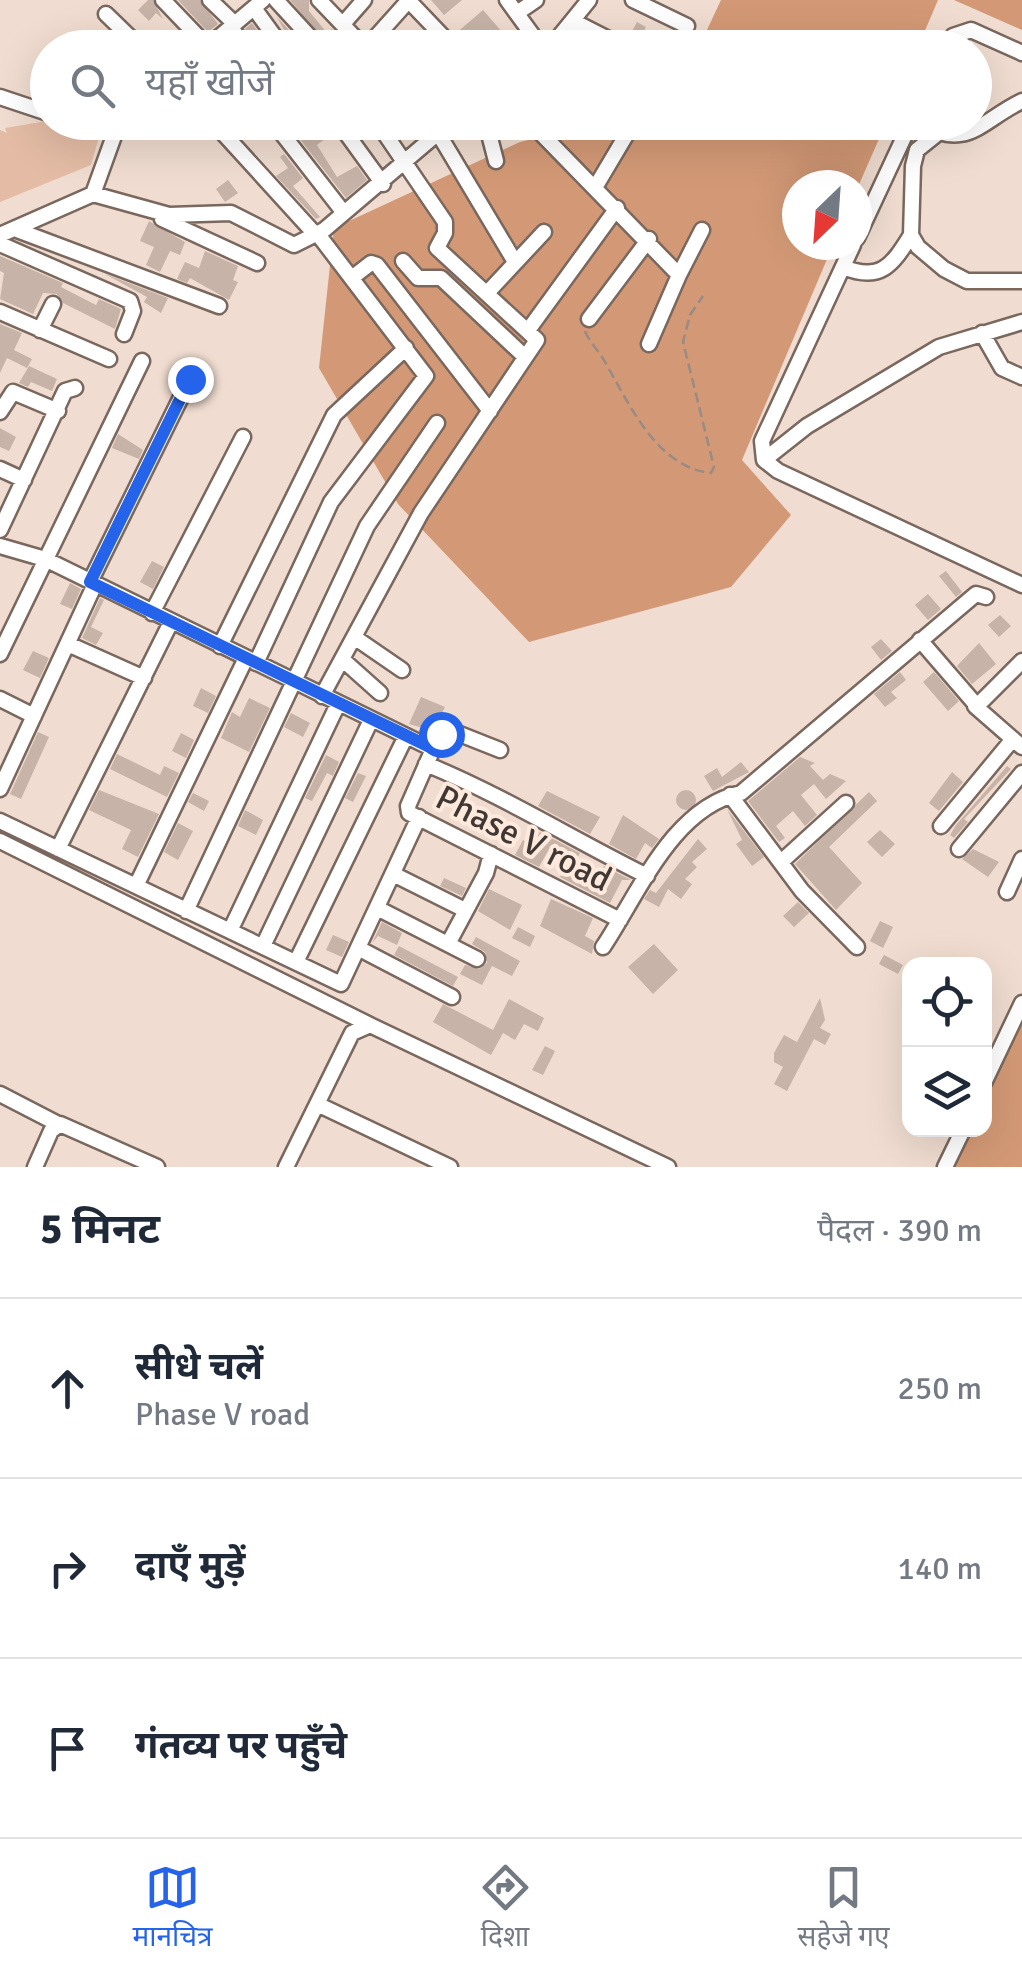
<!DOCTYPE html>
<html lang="hi">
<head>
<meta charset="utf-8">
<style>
	:root { --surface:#fff; --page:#f6f6f7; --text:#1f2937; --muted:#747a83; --line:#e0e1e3; --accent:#2563eb }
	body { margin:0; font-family:Signika,"Noto Sans Devanagari",sans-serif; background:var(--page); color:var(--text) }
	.controls { position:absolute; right:30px; bottom:30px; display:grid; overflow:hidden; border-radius:20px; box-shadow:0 10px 40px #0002 }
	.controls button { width:90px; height:90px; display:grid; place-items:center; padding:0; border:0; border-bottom:2px solid var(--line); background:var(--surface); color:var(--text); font:50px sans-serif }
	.compass { position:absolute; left:782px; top:170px; width:90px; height:90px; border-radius:50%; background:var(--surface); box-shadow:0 10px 40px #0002; rotate:205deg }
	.stop { position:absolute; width:30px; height:30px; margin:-22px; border:8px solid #2563eb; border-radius:50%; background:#fff }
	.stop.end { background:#2563eb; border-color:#fff; box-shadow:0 2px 10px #0008 }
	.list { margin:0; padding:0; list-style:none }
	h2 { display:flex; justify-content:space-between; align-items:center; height:130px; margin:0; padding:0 40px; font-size:42px }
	h2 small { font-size:32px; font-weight:400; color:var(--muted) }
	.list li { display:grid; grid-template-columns:65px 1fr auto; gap:30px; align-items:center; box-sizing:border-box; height:180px; padding:0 40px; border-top:2px solid var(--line) }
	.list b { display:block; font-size:38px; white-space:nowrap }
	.list p { margin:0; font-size:32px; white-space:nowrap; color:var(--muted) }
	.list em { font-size:32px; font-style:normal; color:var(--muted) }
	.icon { flex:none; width:55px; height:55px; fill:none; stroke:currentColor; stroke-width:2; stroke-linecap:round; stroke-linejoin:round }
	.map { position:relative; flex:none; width:1022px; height:1167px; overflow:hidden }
	.search { position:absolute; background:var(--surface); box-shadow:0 10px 40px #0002; left:30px; right:30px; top:30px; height:110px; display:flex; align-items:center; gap:25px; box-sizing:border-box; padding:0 35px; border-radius:55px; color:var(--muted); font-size:38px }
	.sheet { height:670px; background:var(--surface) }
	nav { display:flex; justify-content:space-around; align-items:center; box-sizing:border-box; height:140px; border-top:2px solid var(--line); background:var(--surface); font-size:28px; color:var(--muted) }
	nav a { display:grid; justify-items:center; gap:5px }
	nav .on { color:var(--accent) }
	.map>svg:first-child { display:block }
	.green { fill:#e4bca5 }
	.forest { fill:#d39976 }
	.building { fill:#c7b3a8 }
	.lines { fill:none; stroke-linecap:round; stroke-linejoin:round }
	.minor-casing { stroke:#7a685e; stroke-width:19 }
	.path { stroke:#998b83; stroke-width:2.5; stroke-dasharray:10 5; stroke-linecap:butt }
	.minor { stroke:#fff; stroke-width:14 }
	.route { stroke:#2563eb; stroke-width:12 }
	.labels { text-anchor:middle; stroke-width:8; stroke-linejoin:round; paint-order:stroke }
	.street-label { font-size:35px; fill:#403834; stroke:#fee9dd }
</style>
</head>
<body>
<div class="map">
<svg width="1022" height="1167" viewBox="0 0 1022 1167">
	<rect width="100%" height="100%" fill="#f0dcd0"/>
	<path class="green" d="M47 121 102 126 91 165 0 202V130L7 133 5 128Z"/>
	<path class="forest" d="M721 0H938L918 47H699Z
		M954 0H1022V30Z
		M602 122 886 123 857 189V185H797V245H833L742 460 791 515 731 587 529 642 398 504 319 368 334 228 520 142Z
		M1022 1014V1167H951L968 1130H984L985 1095Z"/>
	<path class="building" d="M148 0H153L163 19 156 13 149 21 138 10Z
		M178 0H200L218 24 208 32Z
		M290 0H309V11L327 33 332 29 342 39 330 48Z
		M431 0H462L444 15Z
		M483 10 510 41 503 48H489L476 33 464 44 455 34Z
		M277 17 305 48H294Z
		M637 22 646 27 636 45 629 37Z
		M252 23 270 48H258L245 29Z
		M319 122H328L333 133 317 145 337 177 357 166 367 180 346 198 299 138Z
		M284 154 303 178 293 186 320 217 316 219 276 176 288 168 280 157Z
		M228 180 238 193 225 202 216 189Z
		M149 221 185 242 180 255 170 251 160 272 146 265 154 247 140 241Z
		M205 251 238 266 233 280 238 282 229 300 190 278 187 283 177 279 185 262 199 268Z
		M0 256 63 283 61 287 96 305 99 299 121 309 115 329 63 303 57 294 43 293 33 314 0 299 4 273 0 271Z
		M105 274 168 298 161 313 144 302 147 297Z
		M0 324 22 333 14 350 32 359 27 368 7 358 0 373Z
		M29 366 57 379 52 391 31 382 28 387 19 383Z
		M0 428 16 437 9 451 0 447Z
		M118 434 143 450 139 459 112 448Z
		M152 561 164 567 153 589 140 582Z
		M946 571 962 592 956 597 939 576Z
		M70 583 81 589 72 609 60 604Z
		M928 594 941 609 928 620 915 605Z
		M100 598 104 600 91 627 103 633 96 645 82 638Z
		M1000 615 1011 626 999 637 988 625Z
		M881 639 892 651 881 660 871 647Z
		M979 643 996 664 972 684 957 666Z
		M33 651 49 658 40 678 23 670Z
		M900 672 906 680 891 692 897 698 885 707 874 694Z
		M934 672 959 701 948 711 923 682Z
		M201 688 216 696 208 713 193 706Z
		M421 697 445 707 433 731 409 724Z
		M249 698 270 708 249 752 221 738 232 712 240 717Z
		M291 713 310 723 303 737 284 727Z
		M38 732 49 737 21 799 10 794Z
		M181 733 194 740 186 758 172 751Z
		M117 754 160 775 164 766 179 773 167 797 110 769Z
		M326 755 339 762 333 776 327 773 312 801 305 798Z
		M800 757 815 763 810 766 823 780 830 774 846 781 826 799 814 784 801 795 817 815 805 826 793 811 776 826 785 838 779 842 748 801Z
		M741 762 749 772 713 791 704 776 717 768 722 777Z
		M1007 766 1011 769 964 819 968 822 954 838 950 835 956 825Z
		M952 772 963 782 939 811 929 803Z
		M358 773 366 776 353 802 345 798Z
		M99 790 159 814 138 857 122 849 131 830 89 810Z
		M676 800a10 10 0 1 1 20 0a10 10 0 1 1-20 0Z
		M547 791 600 817 590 834 538 806Z
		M869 792 877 801 829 847 862 883 836 910 795 864Z
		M193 793 209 801 204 811 188 802Z
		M727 809 764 857 752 866 736 844 742 840Z
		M245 810 263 820 256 835 238 826Z
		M623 815 659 839 652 848 645 843 636 859 609 844Z
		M178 823 193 831 178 860 164 852Z
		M880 830 895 844 882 857 867 842Z
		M540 832 580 853 575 862 549 849 539 867 515 855 523 840 533 846Z
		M698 839 707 849 692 862 697 867 685 879 692 884 681 899 668 889 659 907 644 899 650 890 656 893Z
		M973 849 999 862 988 877 962 859Z
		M567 863 598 878 604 866 631 880H622L610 903 560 877Z
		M444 878 466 888 462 896 440 886Z
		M489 889 522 905 510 930 478 911Z
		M551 899 593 918 585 936 594 941 592 954 540 926Z
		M798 902 809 913 794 927 783 916Z
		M880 921 893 927 883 948 870 941Z
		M382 922 402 933 397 945 378 936 372 943Z
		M518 927 535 936 530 947 512 938Z
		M333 935 349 942 342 957 326 950Z
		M476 937 520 961 512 976 492 966 482 985 460 974 465 965 479 969 487 963 485 952 472 944Z
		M654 944 678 970 653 994 628 967Z
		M399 946 458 977 453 986 394 955Z
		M884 955 903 965 898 974 879 964Z
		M820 998 825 1020 820 1028 831 1034 825 1045 814 1039 787 1091 774 1084 783 1067 774 1062V1053L784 1035 797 1042Z
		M509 999 544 1018 538 1031 524 1024 515 1040 503 1033 491 1055 433 1022 443 1004 493 1030Z
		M545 1046 555 1051 543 1075 532 1070Z"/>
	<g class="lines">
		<g class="minor-casing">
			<path id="minor" d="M163 0 209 48
				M210 0 235 24
				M276 0 320 48
				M319 0 365 48
				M408 0 454 48
				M507 0 542 48
				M633 0 687 26
				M254 8 283 48
				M517 13 536 0
				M106 14 141 48
				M575 22 626 48
				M343 24 364 0
				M231 28 247 48
				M206 48 263 0
				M366 48 409 0
				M550 48 589 0
				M947 48 953 36 971 30 1022 53
				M0 97 48 113
				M213 122 315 234
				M273 122 344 213
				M338 122 383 184
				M479 122 489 134 496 161
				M530 122 679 275 702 230
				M917 122C968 152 980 121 1022 101
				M438 133 515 262
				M937 134 917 150 913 166 911 235 918 247 944 269 967 281H1022
				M596 186 634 122
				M93 194 119 122
				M162 219 257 263
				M17 230 219 306
				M0 235 93 194 169 215 231 213 294 245 324 230 451 122
				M857 238 911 122
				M0 244 130 301 133 311 124 334
				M853 245 762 441 764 460 778 471 1022 585
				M403 261 418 278H441L524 356
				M843 267C880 282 892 266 911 235
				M353 277 371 263 377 265 490 411
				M487 293 544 232
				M0 312 109 359
				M589 319 649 239
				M529 329 617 208
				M40 330 53 304
				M982 333 1002 368 1022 377
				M649 344 679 275
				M0 412 13 392 58 411
				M764 460 807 426 939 347 1022 322
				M0 469 24 480
				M0 530 65 391 75 388
				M0 546 45 559 433 749 408 806 409 813 620 920
				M90 582 190 379
				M152 613 243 437
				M354 637 402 670
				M920 640 977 706 1022 661
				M68 644 144 678
				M220 646 334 415 406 348
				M0 654 142 361
				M343 660 380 693
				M256 663 331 502 426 376 317 233
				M322 696 421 513 537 340 437 248 445 233V222L377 122
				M0 699 34 716
				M975 706 1022 747
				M433 749 447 729 500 750
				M426 764C504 796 572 839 647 876
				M0 789 95 584
				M730 795 802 891 857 947
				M0 821 341 984 419 817
				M941 826 1013 739
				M0 841 370 1025
				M58 849 171 622
				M959 849 1022 773
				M781 862 846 803
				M393 874 465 910
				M136 886 246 658
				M1007 892 1022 859
				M377 908 477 959
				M186 911 367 526 437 423
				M230 931 338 704
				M448 944 486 873 491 854
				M263 946 371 720
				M603 947C639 893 673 807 741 793L976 594 986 597
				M358 948 452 997
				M296 962 406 736
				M984 1083 1022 1003
				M0 1094 58 1124
				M317 1104 450 1167
				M35 1167 51 1131 60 1124 157 1167
				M286 1167 352 1033 370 1025 668 1167
				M945 1167 963 1130"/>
		</g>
		<path class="path" d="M585 331C589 341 596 348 602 357 627 398 654 467 711 473L714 467 683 342 690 315 703 296"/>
		<use href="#minor" class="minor"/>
	</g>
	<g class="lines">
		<path class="route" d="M190 379 90 582 434 749 441 734"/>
	</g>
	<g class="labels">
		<g class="street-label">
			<text transform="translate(524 838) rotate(27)" y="12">Phase V road</text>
		</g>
	</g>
</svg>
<div class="controls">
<button><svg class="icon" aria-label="locate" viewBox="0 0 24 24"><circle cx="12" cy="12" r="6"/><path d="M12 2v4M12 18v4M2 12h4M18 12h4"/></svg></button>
<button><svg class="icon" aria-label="layers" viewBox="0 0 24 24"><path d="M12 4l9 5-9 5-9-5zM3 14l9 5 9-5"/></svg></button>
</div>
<svg class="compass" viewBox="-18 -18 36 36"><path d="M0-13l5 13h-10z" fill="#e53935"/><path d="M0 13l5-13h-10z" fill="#747a83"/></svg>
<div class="stop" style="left:441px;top:734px"></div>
<div class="stop end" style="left:190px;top:379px"></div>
<div class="search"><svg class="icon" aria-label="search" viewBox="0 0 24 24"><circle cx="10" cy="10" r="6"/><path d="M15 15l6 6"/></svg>यहाँ खोजें</div>
</div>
<section class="sheet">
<h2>5 मिनट<small>पैदल · 390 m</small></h2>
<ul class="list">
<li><svg class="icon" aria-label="ahead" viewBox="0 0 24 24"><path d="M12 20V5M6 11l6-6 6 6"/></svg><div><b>सीधे चलें</b><p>Phase V road</p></div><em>250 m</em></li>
<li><svg class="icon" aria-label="right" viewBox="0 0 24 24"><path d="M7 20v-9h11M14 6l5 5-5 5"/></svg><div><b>दाएँ मुड़ें</b></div><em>140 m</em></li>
<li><svg class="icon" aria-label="arrive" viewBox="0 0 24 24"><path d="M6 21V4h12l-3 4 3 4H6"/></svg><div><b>गंतव्य पर पहुँचे</b></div></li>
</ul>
</section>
<nav>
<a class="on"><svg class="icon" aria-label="map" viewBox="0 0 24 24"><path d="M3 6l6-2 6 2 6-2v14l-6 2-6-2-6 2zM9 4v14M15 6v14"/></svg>मानचित्र</a>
<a><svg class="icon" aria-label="directions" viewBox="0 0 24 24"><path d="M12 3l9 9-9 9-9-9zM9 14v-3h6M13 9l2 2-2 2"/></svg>दिशा</a>
<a><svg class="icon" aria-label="saved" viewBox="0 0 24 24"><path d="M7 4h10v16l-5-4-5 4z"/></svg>सहेजे गए</a>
</nav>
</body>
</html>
